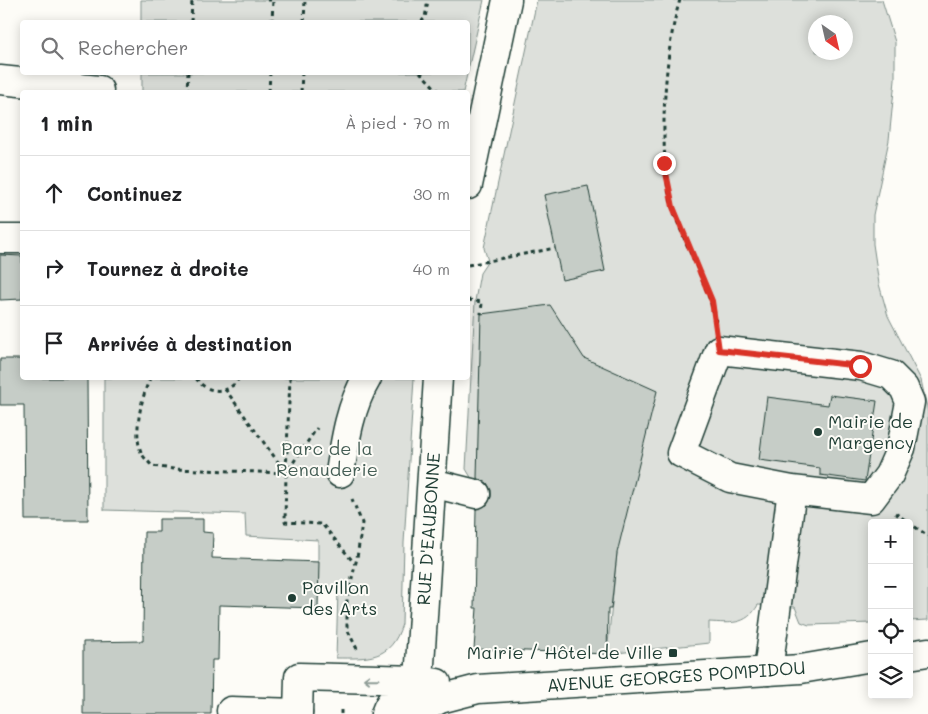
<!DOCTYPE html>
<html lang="fr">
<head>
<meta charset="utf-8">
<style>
	:root { --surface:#fff; --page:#f6f6f6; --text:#202124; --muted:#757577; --line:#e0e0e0 }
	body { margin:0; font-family:Mali,sans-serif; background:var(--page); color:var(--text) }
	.controls { position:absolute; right:15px; bottom:15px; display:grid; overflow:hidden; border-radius:5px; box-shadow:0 2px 12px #0003 }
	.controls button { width:45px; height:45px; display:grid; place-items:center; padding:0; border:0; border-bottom:1px solid var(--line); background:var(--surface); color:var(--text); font:25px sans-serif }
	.compass { position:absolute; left:808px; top:15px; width:45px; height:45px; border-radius:50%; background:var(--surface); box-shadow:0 2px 12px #0003; rotate:146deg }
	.stop { position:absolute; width:15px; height:15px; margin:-11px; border:4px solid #d93025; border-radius:50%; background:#fff }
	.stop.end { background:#d93025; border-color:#fff; box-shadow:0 1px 5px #0008 }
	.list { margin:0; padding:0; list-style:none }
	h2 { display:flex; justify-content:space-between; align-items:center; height:65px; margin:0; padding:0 20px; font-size:21px }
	h2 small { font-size:16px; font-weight:400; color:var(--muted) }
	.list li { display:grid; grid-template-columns:32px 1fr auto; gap:15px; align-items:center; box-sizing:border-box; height:75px; padding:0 20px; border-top:1px solid var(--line) }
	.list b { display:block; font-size:19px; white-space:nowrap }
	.list em { font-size:16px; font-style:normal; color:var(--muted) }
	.icon { flex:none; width:28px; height:28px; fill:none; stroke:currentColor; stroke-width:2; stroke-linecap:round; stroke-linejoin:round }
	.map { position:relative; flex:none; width:928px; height:714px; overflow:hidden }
	.search { position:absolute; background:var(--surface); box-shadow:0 2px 12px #0003; left:20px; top:20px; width:450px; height:55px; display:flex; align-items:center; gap:12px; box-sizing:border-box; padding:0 18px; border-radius:5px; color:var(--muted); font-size:19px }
	.panel { position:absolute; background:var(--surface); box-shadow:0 2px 12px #0003; left:20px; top:90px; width:450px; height:290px; border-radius:5px }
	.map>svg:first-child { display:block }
	.green { fill:#dde0db; stroke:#7e8e88; fill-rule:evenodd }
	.building { fill:#c6cdc7; stroke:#1f3d34 }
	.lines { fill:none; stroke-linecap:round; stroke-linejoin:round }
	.minor-casing { stroke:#1f3d34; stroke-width:31 }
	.major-casing { stroke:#1f3d34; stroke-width:31 }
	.path { stroke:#1f3d34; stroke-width:3; stroke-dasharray:4 4; stroke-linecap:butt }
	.minor { stroke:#fdfcf7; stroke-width:28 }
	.major { stroke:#fdfcf7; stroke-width:28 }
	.oneway { stroke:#8e9c96 }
	.route { stroke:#d93025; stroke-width:6 }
	.poi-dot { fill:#1f3d34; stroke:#fdfcf7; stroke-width:2 }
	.labels { text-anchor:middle; stroke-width:4; stroke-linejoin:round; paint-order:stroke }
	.poi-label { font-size:18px; fill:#1f3d34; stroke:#fdfcf7; text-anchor:start }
	.park-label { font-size:18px; fill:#455e55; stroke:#fdfcf7 }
	.street-label { font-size:18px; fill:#1f3d34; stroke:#fdfcf7 }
</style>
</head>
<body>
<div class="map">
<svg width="928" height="714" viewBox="0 0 928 714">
	<rect width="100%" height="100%" fill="#fdfcf7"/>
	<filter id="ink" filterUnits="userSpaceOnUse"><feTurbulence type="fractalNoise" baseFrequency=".02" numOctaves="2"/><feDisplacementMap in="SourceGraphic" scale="10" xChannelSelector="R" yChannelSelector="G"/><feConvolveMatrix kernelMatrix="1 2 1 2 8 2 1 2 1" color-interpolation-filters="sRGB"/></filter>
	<g filter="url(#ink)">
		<path class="green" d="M141 0H484L463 92H142V73L468 72V22H141Z
			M537 0H882L895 42V80L889 140 873 215V244L879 284 888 316 921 380 928 412V620L909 621V523H872V623L809 625 801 622 795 607 758 605C746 626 730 623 709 622V643L607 654 617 553 535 556 508 481 475 484 466 469 475 301 480 273 488 261 484 248ZM816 22H846V52H816Z
			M104 378H414L404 543 402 624C391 661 368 658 336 658L338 591 318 590V540L246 536 245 514 104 510Z"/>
		<path class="building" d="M588 186 605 271 562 280 544 195Z
			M0 255 22 256V299L0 300Z
			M550 305 584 358 657 391 617 553 611 609H608L607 654 474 649 477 608H474L476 509 487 505 491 497V490L487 483 477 478 481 314Z
			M0 359H22V378H87L88 520H25L24 405H0Z
			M830 395 877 401 865 481 820 475V468L759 460 767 397 828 405Z
			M159 519H203V532L213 533 212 558 319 562 318 608 219 605 218 660H212L211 714H83V642L143 641 144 532H159Z"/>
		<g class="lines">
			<g class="minor-casing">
				<path id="minor" d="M0 80 99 90
					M0 239H22
					M719 350 861 366 891 375 904 388 910 402 901 448 889 475 871 499 792 490 730 478 681 453Z
					M340 473C345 441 350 406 367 378
					M432 483 476 494
					M768 671 792 490
					M231 711 298 713"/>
			</g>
			<g class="major-casing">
				<path id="major" d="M468 185 507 0
					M909 655 928 652
					M419 680 438 378
					M298 714 299 677 419 680 437 683
					M385 714C391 696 404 689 419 680
					M412 714 440 699 478 689 801 669 872 657"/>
			</g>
			<path class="path" d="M267 0H273L272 22
				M680 0C664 50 657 158 673 208 685 247 708 282 716 322
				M191 22 192 0
				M304 22 305 0
				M421 22 425 18 428 0
				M420 72 439 92
				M187 92 188 72
				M269 92 270 72
				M301 92 302 72
				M468 265 555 248
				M468 300 482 302 481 314
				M150 378C142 396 132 435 142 454 144 458 149 462 152 466L173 469 286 473 290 378
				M196 378C206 394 229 395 239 378
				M225 389 286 473 285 522 322 524 355 564
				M313 473H286L317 428
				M352 499 362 523 357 558 347 598V629L357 649
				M895 513 928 536
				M341 714V706"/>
			<use href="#minor" class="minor"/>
			<use href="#major" class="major"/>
		</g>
		<defs><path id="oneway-shaft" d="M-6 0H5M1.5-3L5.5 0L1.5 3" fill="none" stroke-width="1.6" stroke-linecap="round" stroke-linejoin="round" transform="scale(1.25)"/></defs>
		<use class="oneway" href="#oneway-shaft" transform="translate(371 679) rotate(-179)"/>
	</g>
	<g class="lines" filter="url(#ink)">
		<path class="route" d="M664 163 673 207 712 301 719 350 860 366"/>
	</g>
	<g class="poi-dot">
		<circle cx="818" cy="432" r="5"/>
		<circle cx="292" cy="598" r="5"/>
		<rect x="668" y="648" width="10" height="10" rx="2.5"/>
	</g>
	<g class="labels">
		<g class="poi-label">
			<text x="828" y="428">Mairie de<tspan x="828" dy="21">Margency</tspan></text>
			<text x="302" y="594">Pavillon<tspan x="302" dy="21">des Arts</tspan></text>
			<text x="663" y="659" text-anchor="end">Mairie / Hôtel de Ville</text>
		</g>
		<g class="park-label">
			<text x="327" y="455">Parc de la<tspan x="327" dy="21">Renauderie</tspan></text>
		</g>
		<g class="street-label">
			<text transform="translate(429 529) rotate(-86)" y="6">RUE D'EAUBONNE</text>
			<text transform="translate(676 677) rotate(-4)" y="6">AVENUE GEORGES POMPIDOU</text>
		</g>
	</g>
</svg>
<div class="controls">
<button>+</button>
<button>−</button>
<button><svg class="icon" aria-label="locate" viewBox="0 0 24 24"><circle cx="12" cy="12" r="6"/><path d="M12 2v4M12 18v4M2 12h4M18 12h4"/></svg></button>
<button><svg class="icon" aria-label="layers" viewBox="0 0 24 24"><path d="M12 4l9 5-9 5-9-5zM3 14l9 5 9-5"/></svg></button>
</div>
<svg class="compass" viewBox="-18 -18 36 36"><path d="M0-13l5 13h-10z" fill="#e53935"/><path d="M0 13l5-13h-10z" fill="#757577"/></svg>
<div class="stop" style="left:860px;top:366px"></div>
<div class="stop end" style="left:664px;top:163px"></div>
<div class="search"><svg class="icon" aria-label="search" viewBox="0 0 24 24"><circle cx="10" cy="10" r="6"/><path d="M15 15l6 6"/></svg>Rechercher</div>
<section class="panel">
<h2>1 min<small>À pied · 70 m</small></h2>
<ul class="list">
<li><svg class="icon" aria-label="ahead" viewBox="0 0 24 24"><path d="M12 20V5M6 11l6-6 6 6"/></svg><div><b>Continuez</b></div><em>30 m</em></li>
<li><svg class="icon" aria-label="right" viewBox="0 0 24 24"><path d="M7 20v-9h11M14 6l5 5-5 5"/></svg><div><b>Tournez à droite</b></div><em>40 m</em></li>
<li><svg class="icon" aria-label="arrive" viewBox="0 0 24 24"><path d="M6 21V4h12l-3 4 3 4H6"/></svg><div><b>Arrivée à destination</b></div></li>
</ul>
</section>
</div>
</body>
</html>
